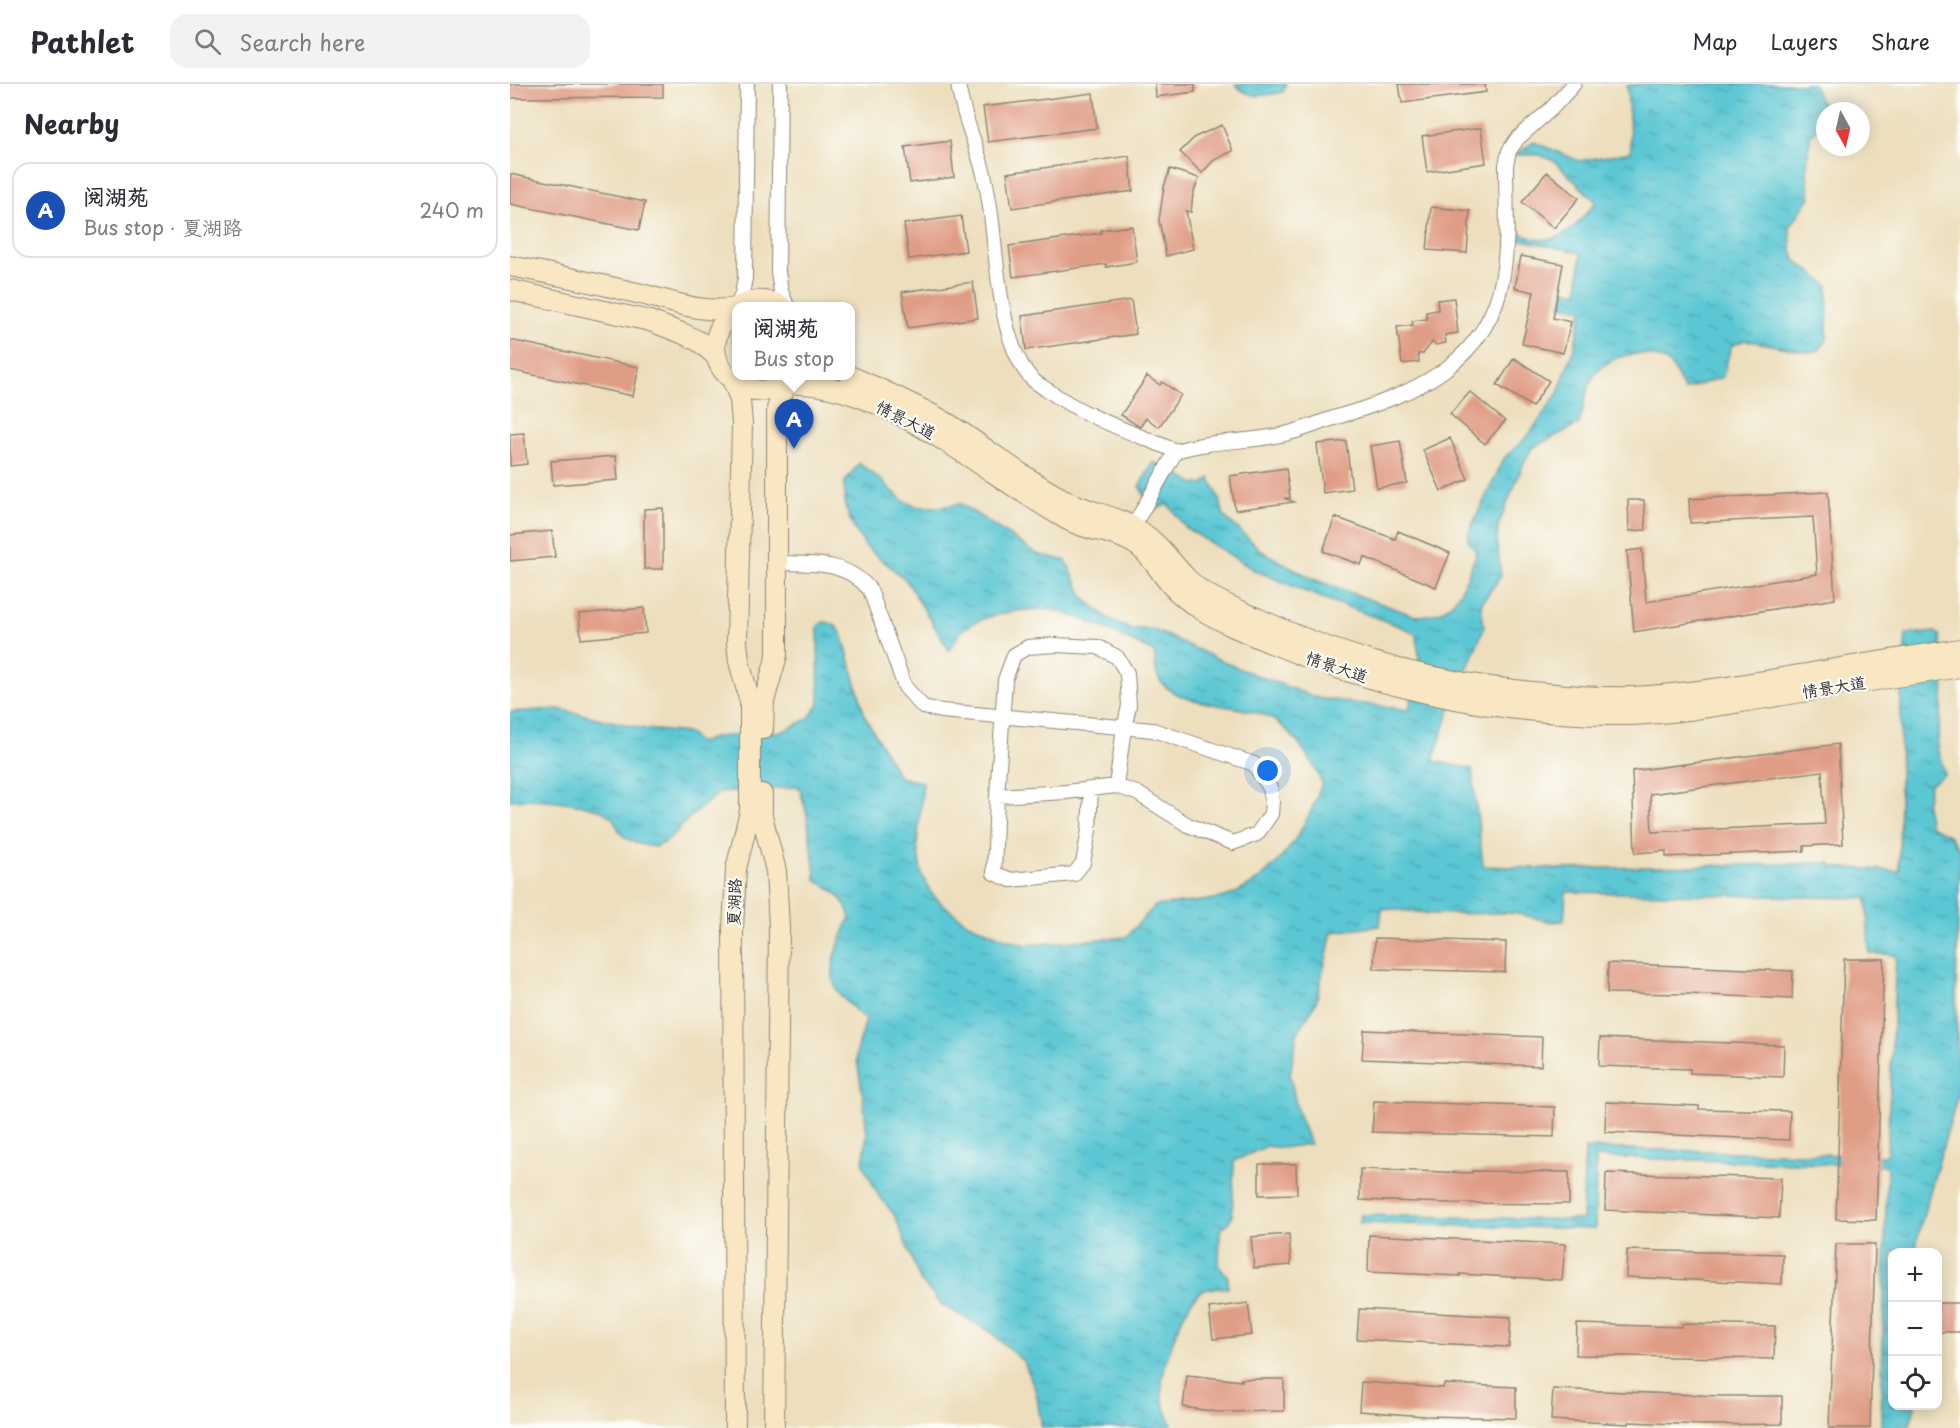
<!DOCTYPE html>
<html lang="en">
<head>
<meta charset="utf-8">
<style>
	:root { --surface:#fff; --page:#f2f2f3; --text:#2b2b33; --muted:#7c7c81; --line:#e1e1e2; --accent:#d1495b }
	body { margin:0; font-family:"Playpen Sans","LXGW WenKai TC",sans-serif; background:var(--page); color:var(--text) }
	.controls { position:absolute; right:18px; bottom:18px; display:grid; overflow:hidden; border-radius:12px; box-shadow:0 3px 15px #0003 }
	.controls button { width:54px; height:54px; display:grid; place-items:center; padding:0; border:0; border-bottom:2px solid var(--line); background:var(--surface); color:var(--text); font:30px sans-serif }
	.compass { position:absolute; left:1306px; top:18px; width:54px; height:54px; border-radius:50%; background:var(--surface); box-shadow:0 3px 15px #0003; rotate:172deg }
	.you { position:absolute; left:758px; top:687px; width:21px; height:21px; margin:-15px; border:4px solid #fff; border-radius:50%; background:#1a73e8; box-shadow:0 0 0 9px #1a73e833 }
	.badge { display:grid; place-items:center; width:39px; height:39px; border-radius:50%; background:var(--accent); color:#fff; font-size:20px; font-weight:700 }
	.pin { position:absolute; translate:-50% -50px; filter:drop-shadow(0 2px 3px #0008) }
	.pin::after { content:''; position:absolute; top:32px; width:21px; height:18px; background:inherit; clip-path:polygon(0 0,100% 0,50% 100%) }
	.popup { position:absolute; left:222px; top:218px; width:123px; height:78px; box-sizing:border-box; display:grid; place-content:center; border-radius:12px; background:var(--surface); filter:drop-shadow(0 2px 4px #0005); font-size:20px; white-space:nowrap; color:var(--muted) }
	.popup b { font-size:22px; color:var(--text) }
	.popup::after { content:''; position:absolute; left:50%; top:100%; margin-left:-12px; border:12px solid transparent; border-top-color:var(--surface) }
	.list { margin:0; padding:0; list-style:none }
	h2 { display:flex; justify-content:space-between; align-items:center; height:78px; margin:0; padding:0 24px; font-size:26px }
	h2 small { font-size:20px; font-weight:400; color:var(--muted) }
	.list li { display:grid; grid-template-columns:39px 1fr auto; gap:18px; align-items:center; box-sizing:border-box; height:96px; margin:0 12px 12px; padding:0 12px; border:2px solid var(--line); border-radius:18px }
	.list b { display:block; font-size:22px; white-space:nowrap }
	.list p { margin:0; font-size:20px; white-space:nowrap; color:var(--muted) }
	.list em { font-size:20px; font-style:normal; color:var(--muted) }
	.icon { flex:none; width:33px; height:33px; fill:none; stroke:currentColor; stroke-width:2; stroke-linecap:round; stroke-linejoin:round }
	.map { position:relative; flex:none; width:1450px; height:1344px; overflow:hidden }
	header { display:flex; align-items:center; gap:36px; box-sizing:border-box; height:84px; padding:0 30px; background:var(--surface); border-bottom:2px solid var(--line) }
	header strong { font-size:28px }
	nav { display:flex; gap:33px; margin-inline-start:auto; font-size:21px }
	.search { width:420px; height:54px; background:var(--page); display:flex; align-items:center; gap:15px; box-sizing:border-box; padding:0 21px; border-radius:18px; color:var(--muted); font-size:22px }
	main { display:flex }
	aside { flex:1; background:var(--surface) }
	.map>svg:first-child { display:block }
	.water { fill:url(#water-ripples); stroke:#437980; stroke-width:1.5 }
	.building { fill:#e09d86; fill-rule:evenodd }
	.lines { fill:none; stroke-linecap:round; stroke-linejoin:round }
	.street-casing { stroke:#8c8574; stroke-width:16 }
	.secondary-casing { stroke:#8c8574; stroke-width:22 }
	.street { stroke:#fff; stroke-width:14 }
	.secondary { stroke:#f9e7c3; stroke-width:20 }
	.labels { text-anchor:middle; stroke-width:4.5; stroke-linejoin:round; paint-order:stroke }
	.street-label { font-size:16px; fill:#2b2b2b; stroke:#fdfcf7 }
</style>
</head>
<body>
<header>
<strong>Pathlet</strong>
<div class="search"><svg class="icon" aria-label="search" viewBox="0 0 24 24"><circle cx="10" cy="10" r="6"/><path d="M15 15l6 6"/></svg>Search here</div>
<nav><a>Map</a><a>Layers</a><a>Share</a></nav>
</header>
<main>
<aside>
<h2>Nearby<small></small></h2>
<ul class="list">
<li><span class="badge" style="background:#1a4fb4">A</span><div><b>阅湖苑</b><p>Bus stop · 夏湖路</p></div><em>240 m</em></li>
</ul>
</aside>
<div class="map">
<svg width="1450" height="1344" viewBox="0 0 1450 1344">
	<defs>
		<pattern id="water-ripples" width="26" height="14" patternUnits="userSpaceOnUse" patternTransform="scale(1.5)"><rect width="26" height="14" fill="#5bc7d4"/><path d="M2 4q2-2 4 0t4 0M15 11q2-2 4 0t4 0" fill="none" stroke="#4ba2ac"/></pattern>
	</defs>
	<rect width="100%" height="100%" fill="#fdfcf7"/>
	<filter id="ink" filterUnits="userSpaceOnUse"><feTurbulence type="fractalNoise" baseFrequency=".0167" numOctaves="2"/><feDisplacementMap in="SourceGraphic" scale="12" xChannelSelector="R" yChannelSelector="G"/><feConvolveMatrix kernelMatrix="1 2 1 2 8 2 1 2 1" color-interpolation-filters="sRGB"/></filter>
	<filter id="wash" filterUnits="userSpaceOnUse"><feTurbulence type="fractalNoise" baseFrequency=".008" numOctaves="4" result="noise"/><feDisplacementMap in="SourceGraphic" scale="24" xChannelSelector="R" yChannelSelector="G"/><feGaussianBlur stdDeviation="1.35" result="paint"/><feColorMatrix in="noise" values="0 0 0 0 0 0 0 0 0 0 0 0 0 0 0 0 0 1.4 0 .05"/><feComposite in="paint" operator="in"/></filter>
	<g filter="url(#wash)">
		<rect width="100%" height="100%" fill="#eddfbe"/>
		<path class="water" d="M725 0H776L773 8C755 12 739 16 725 0Z
			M1129 0H1303L1309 15 1317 27H1315V40L1301 50C1296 72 1296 91 1300 113L1280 143 1281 162 1285 176 1318 201 1317 256 1309 266 1297 268 1235 256 1221 262 1213 293 1174 306C1170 297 1165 284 1157 278 1130 262 1093 271 1080 299 1075 312 1073 327 1069 340L1022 364 1013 381 988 442 987 460 991 492 971 520 974 544 937 634 923 677 962 685 973 782 1050 785 1321 779V783L1389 787 1391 608 1396 550 1425 548 1430 551 1434 604 1427 664 1435 690 1420 700 1416 722 1420 742 1439 751 1450 767 1446 903 1448 1010 1410 1143 1405 1168H1382V1322H1405L1399 1344H1371L1377 1082 1086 1073 1085 1145 850 1139 851 1131 1072 1136 1075 1064 1377 1072 1386 871 1359 869 1357 814 1056 808 1054 837 1042 838 1004 829 924 830 872 824 870 842 822 848 806 918 787 950 780 991 787 1026 800 1060 772 1064 757 1062 724 1077 722 1134 710 1147 709 1181 718 1193V1204C711 1204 701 1204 694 1206 675 1214 653 1279 652 1299 651 1306 653 1320 656 1327 659 1334 661 1336 662 1344H532L526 1308 514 1278 478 1246 433 1222 410 1196 385 1132 367 1109 353 1080 357 1051 353 1012 346 971 356 936C347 927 336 919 329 909 313 889 332 853 340 833 333 812 324 806 306 796L296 726 289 703 210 708 179 734 159 756 145 763C134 761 118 759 111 749 107 744 106 737 101 733 83 717 25 714 0 716V628L49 625 134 645 178 649 189 659 206 653 274 647 298 635 309 620 308 542 313 538C325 539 328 543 333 553L355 632 389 693 413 698 407 761 411 788 421 809 433 821 458 839 495 855 516 861 616 853 645 822C664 819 700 818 718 812 766 794 796 747 812 699 802 675 778 639 752 630 725 620 665 622 649 595 645 588 645 575 644 568 616 555 571 531 541 526 518 523 469 531 452 547 447 552 443 560 439 566L396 496 356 463 342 441 335 421 334 399 349 379 372 397 393 417 409 423H428L451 420 527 470 556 477 574 514 598 534 619 545H642L730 585 807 614 899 626 909 571 906 551 897 545 794 507 746 487 676 444 658 420 643 426 629 402 644 378 683 399 693 401 700 394 710 417 714 432 753 468 803 495 905 532C947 533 952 504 966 471L965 465 958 457 959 448 995 373 1019 351 1048 309 1065 261 1072 225 1051 221 1055 206 1068 208 1071 169 1004 154 1003 137C1012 158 1037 160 1056 149 1067 144 1077 127 1086 118L1044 77 1030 71H1005L1024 58 1069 77 1121 68 1117 2Z"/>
		<g id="blocks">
			<path class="building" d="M0 0H153V13L0 14Z
				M645 0H685V8L646 13Z
				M889 0H975L976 8 892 19Z
				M583 9 587 44 478 58 473 23Z
				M712 41 723 67 704 76 692 89 670 68 685 53Z
				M971 44 976 79 917 88 912 52Z
				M440 57 444 93 400 99 395 63Z
				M619 72 623 107 502 124 497 89Z
				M660 85 689 94 683 110 681 128 676 127 683 165 656 172 649 136 654 103Z
				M1037 88 1069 114 1044 144 1012 118Z
				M0 90 135 118 129 146 0 120Z
				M921 123 960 127 957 169 917 166Z
				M451 132 456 167 399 175 394 140Z
				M622 142 627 178 596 183V180L503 193 499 162 591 149V146Z
				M1011 172 1053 180 1043 234 1061 238 1053 269 1012 260 1024 208 1005 204Z
				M463 198 468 234 398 244 392 208Z
				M944 214 948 249 935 251 936 259 926 261 922 258 913 270H908L909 278 892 280 887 243 903 241 902 237 917 235 916 228 928 226 927 216Z
				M621 216 626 250 516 266 512 232Z
				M0 256 129 283 123 312 0 286Z
				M1004 274 1039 297 1022 323 987 301Z
				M637 292 650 301 652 298 671 311 649 343 636 334 630 343 611 331Z
				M960 308 995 337 975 360 940 330Z
				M14 349 17 380 0 382V350Z
				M940 354 958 395 931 407 913 366Z
				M836 357 842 405 813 409 807 360Z
				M890 357 897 399 867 404 860 362Z
				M106 372 108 396 43 401 41 377Z
				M776 384 780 414H774L784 418 725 426 720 392Z
				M1318 408 1325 515 1124 548 1117 467 1132 465 1136 518 1307 490 1303 433 1180 439 1179 415Z
				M1118 416H1134L1136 446 1119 447Z
				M153 424V485H134V425Z
				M825 433 885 455 888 447 940 469 926 503 854 473 851 481 813 467Z
				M42 447 45 473 0 477V451Z
				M134 524 136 549 71 555 69 530Z
				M1328 660 1333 760 1294 762V767L1156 773V767L1125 769 1122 687ZM1312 687 1315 740 1142 748 1140 710Z
				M865 854 996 858 995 888 864 885Z
				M1334 875H1374L1366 1136 1326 1135Z
				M1098 879 1283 887 1282 915 1177 910 1097 909Z
				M854 946 1032 953 1031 982 852 975Z
				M1090 954 1274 961 1273 993 1180 989V985L1089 982Z
				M864 1017 1045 1023 1044 1053 862 1048Z
				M1096 1018 1189 1022V1025L1280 1027 1279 1056 1095 1048Z
				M749 1080H786L787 1110 749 1111Z
				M850 1085 962 1089V1087L1059 1088V1120L940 1119 850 1116Z
				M1096 1089 1271 1094 1269 1134 1095 1126Z
				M779 1150 781 1181 744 1184 741 1153Z
				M859 1151 1055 1160 1052 1196 950 1190V1192L858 1188Z
				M1326 1160H1365L1360 1344H1319Z
				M1117 1166 1273 1170 1272 1200 1116 1193Z
				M738 1219 742 1251 703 1255 699 1224Z
				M1428 1219H1450V1248H1428Z
				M849 1225 1001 1233 999 1263 847 1255Z
				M1067 1240 1172 1243V1240L1265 1242 1264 1275 1066 1271Z
				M677 1291 732 1297 731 1295H774V1327L708 1328 673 1323Z
				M851 1298 933 1304 934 1300 1006 1303V1334L914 1332 849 1327Z
				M1043 1305 1211 1312H1272V1340L1194 1341 1119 1338V1340L1041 1336Z"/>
		</g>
	</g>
	<g filter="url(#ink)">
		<use href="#blocks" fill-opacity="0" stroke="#8c8574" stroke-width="1.5"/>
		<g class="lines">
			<g class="street-casing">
				<path id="street" d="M270 0 268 188 271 207 277 222
					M448 0C452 29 464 55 472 83 476 96 478 110 480 123 487 169 488 258 521 294 525 299 533 303 539 307 577 334 624 349 666 367
					M227 222 232 210 235 194 237 0
					M619 450 666 367C703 355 742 359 779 349 795 345 811 338 827 333 903 310 979 280 993 191 999 155 996 117 996 81L999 67 1007 55 1041 25 1064 0
					M267 479C302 480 336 476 360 506L395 603 413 623 432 627 643 646 744 680 760 704 762 717 761 730 747 750 723 759 678 741 627 709 606 702 556 708 487 712
					M581 705 579 746 573 779 564 790 501 796 484 789 487 712 495 596 504 571 518 563 544 561 588 563 607 573 617 589 619 622 614 644 606 702"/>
			</g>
			<g class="secondary-casing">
				<path id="secondary" d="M0 182C43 190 85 199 127 209 163 217 189 230 227 224
					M0 206 140 237 174 250 190 258 206 272
					M229 222C243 215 257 215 271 222
					M227 224C168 273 244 333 281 294
					M340 292C372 306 407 321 437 339 476 363 512 394 553 415 577 428 608 432 630 447 656 464 669 493 695 509 712 519 731 527 749 535 842 578 931 600 1033 609 1063 612 1092 614 1123 613 1181 610 1238 600 1296 590 1347 581 1399 573 1450 565
					M223 297 230 316 232 340 227 558 229 577 240 618V727L226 785 223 845 225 1344
					M276 300C369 293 479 393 558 436 580 448 607 447 628 462 642 472 650 489 661 501 678 520 701 532 724 543 846 599 982 633 1117 631 1164 630 1210 621 1256 614 1320 603 1385 593 1450 583
					M253 645 254 617 267 571V325L276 300
					M252 710V732L266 787 269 844 264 1344"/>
			</g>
			<use href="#street" class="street"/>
			<use href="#secondary" class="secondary"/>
		</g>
	</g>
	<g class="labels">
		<g class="street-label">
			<text transform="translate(396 336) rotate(27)" y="6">情景大道</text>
			<text transform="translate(827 583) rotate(18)" y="6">情景大道</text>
			<text transform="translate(1324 603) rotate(-9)" y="6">情景大道</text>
			<text transform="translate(224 818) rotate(-88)" y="6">夏湖路</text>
		</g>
	</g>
</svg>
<div class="controls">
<button>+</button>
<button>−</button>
<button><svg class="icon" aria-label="locate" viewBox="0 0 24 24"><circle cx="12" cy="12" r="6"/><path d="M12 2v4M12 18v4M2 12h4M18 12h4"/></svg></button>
</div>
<svg class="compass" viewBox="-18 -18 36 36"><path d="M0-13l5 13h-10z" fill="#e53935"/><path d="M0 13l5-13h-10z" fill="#7c7c81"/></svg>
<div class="you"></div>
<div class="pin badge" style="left:284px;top:365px;background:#1a4fb4">A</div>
<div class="popup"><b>阅湖苑</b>Bus stop</div>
</div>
</main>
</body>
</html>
